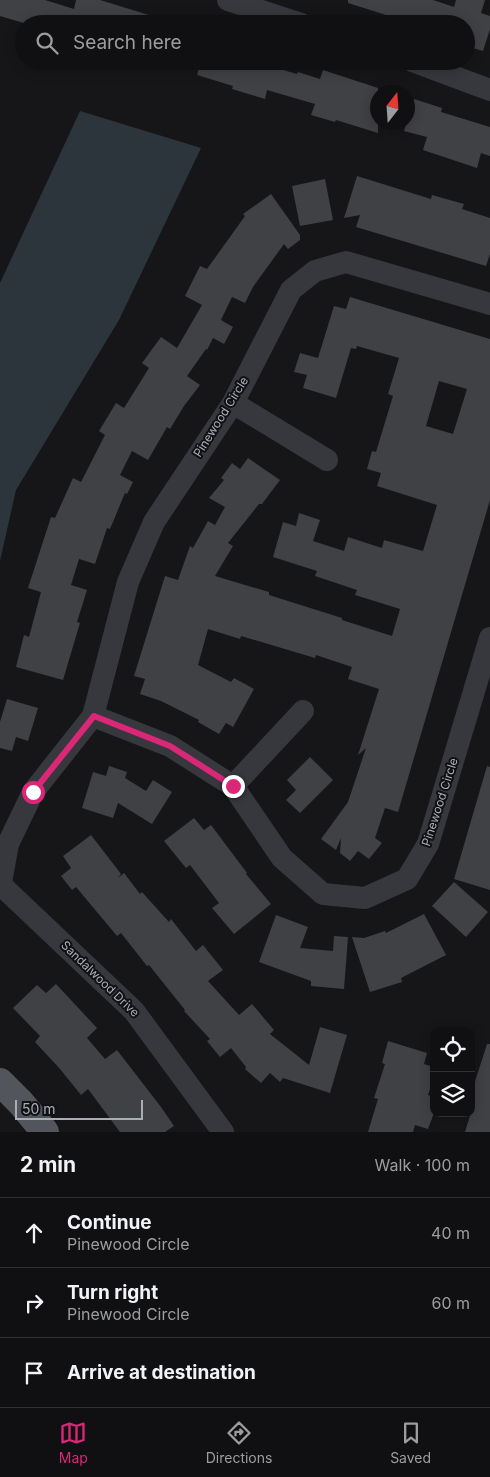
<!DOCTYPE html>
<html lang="en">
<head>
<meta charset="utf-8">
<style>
	:root { --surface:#101012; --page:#19191b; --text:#f1f3f6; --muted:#9c9d9f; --line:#303032; --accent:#db2777 }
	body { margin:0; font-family:Inter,sans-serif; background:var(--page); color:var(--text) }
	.controls { position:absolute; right:15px; bottom:15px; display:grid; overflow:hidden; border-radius:10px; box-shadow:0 2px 12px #0003 }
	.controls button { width:45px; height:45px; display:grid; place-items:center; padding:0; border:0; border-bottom:1px solid var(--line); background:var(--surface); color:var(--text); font:25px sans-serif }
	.compass { position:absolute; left:370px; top:85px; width:45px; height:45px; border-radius:50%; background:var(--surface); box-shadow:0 2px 12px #0003; rotate:17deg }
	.scale { position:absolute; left:15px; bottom:12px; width:128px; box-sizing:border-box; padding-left:5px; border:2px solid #a8adb8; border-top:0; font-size:14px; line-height:18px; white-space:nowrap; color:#a8adb8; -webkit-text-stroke:4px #111113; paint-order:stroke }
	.stop { position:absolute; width:15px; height:15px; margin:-11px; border:4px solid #db2777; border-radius:50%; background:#fff }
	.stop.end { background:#db2777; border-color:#fff; box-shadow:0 1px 5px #0008 }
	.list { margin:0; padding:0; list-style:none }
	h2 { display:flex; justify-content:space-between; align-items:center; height:65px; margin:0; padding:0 20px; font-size:21px }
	h2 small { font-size:16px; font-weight:400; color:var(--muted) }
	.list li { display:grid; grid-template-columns:32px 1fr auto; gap:15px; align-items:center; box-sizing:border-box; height:70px; padding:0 20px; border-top:1px solid var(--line) }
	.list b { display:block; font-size:19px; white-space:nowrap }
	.list p { margin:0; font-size:16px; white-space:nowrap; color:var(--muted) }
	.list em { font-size:16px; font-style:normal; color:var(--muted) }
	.icon { flex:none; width:28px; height:28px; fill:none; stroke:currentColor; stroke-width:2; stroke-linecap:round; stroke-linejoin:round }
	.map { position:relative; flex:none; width:490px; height:1132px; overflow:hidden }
	.search { position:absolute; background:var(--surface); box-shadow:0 2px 12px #0003; left:15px; right:15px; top:15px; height:55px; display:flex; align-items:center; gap:12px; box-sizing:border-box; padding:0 18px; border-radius:28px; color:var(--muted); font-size:19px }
	.sheet { height:275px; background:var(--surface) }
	nav { display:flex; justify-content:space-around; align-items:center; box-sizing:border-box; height:70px; border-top:1px solid var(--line); background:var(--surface); font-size:14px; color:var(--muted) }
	nav a { display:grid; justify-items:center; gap:2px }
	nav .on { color:var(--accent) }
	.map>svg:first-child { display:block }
	.water { fill:#2c353c }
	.building { fill:#404145; fill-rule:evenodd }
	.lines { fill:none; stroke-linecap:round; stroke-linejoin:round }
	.minor { stroke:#37383d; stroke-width:22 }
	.major { stroke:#53555c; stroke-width:28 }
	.route { stroke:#db2777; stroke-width:6 }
	.labels { text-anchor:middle; stroke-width:4; stroke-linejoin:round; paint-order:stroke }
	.street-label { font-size:12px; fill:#a8adb8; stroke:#111113 }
</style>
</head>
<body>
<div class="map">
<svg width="490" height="1132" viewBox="0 0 490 1132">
	<rect width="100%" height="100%" fill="#161618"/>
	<path class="water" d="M80 111 201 148 119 320 16 490 0 561V283Z"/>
	<path class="building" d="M0 0H45L74 9 76 0H100L165 20 164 24H27L0 16Z
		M348 0H433L454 7 456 0H485L481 13 490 16V29L483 51 466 46V24H406L386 18V15L348 3Z
		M201 61H263V64L297 74 298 72 320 79 323 70 378 88V133L336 120 335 122 311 115 315 104 267 90 265 99 232 89 233 86 197 75Z
		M414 99 442 108 441 112 490 127V156L481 153 477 168 423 150 427 137 404 131Z
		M357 176 431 199 432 195 464 204 462 209 490 218V254L486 266 356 227 360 215 344 218Z
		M325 179 333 220 300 226 292 186Z
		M271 194 300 235V240L288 249 284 244 253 287 245 303 232 297 221 320 233 327 224 344 213 338 207 350 206 349 187 376 200 385 184 406 170 429 167 427 148 460 132 451 120 475 133 482 127 494 125 493 110 529 107 528 95 564 79 559 71 585 87 590 77 622 80 623 63 680 16 667 24 635 29 637 41 592 28 588 51 517 55 518 73 478 81 482 105 435 99 431 116 403 124 408 149 368 142 363 161 337 177 348 202 305 185 296 200 266 207 269 245 216 243 214Z
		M350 297 490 339V500L398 812 385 808 375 838 382 843 369 859 358 851 350 861 340 853 341 838 336 850 321 839 348 802 366 748 358 755 379 689 348 679 352 667 316 655 315 658 241 636 240 639 208 629 198 665 231 682 234 678 254 689 233 727 226 723 219 734 198 722 199 720 161 701 140 694 145 679 134 676 165 576 178 580 190 546 193 548 208 521 215 525 225 507 209 498 224 480 221 478 232 463 240 469 248 458 280 480 262 504H259L228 543 233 546 215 576 269 592V595L342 618V620L392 636 400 609 355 595 357 590 315 576 317 571 273 557 283 522 296 526 299 513 320 520 313 541 344 551 348 537 382 548 384 540 423 551 437 505 377 486 381 473 367 469 372 451 376 452 393 396 388 394 399 358 357 346 356 349 351 348 336 398 303 388 307 375 294 372 300 353 318 358 334 306 346 309ZM439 381 467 389 453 434 426 426Z
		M7 699 38 708 28 741 16 737 12 751 0 748V722Z
		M310 757 333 780 300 813 286 800 296 790 287 780Z
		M109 766 127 772 125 778 146 791 153 780 172 792 152 824 118 803 113 818 82 808 93 772 106 776Z
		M487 766 490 767V890L454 879Z
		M194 818 204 830 211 825 247 873 246 874 271 904 234 934 212 908 219 903 190 865 186 868 164 841Z
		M91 835 121 874 118 878 124 873 140 894 142 892 169 922 171 919 196 951 203 945 223 970 208 981 239 1015 252 1004 274 1030 270 1034 309 1065 320 1027 347 1035 330 1093 283 1078 280 1082 270 1073 261 1083 245 1069 246 1067 231 1048 220 1057 207 1041 210 1039 184 1011 185 1010 149 965 147 966 121 933 117 936 76 887 72 890 61 876 71 868 63 856Z
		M454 882 488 912 466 937 432 906Z
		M424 914 446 955 401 978 402 982 370 992 352 937 364 938 385 931 386 933Z
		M276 915 308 927 300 948 333 951 334 936 348 937 344 989 311 986V981L259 962Z
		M56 984 97 1028 87 1038 105 1059 117 1050 161 1107 174 1126 165 1132H120L88 1089 81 1095 60 1069 35 1042 40 1036 13 1008 37 985 46 993Z
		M388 1041 427 1053 424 1064 434 1067V1077L428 1095 434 1097V1113L428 1129 415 1125 413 1132H368L378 1099 374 1098 385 1064 382 1063Z
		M487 1044H490V1132H465L475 1099 471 1098V1094Z"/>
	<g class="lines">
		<path class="minor" d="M228 0 301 24
			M412 61 490 90
			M233 403 327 460
			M93 716 170 746 233 786 282 858 323 894 365 898 407 879 428 844 490 638
			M233 786 303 711
			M1 885 134 1011 223 1132
			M0 888 8 844 33 792 93 716 128 582 154 522 233 403 291 290 315 271 346 262 490 304"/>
		<path class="major" d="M0 1082 21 1103 45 1132"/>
	</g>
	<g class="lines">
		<path class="route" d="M33 792 94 716 170 746 233 786"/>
	</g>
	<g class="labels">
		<g class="street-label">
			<text transform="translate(221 417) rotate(-58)" y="4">Pinewood Circle</text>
			<text transform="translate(440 802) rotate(-72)" y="4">Pinewood Circle</text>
			<text transform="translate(100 979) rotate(44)" y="4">Sandalwood Drive</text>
		</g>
	</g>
</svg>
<div class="controls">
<button><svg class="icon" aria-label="locate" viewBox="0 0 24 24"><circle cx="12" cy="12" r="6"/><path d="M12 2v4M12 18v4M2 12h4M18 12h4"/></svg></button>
<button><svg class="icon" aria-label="layers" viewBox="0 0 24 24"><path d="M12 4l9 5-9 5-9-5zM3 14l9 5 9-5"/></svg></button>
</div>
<svg class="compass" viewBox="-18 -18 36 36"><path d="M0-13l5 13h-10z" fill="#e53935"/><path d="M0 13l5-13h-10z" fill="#9c9d9f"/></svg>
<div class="scale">50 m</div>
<div class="stop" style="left:33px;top:792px"></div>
<div class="stop end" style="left:233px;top:786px"></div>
<div class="search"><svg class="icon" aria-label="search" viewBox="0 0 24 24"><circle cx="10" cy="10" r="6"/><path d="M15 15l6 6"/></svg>Search here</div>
</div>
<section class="sheet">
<h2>2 min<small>Walk · 100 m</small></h2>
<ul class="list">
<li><svg class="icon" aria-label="ahead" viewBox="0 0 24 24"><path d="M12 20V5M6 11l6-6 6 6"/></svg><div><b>Continue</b><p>Pinewood Circle</p></div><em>40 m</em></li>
<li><svg class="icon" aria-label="right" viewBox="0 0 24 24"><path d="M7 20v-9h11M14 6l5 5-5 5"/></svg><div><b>Turn right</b><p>Pinewood Circle</p></div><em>60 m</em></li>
<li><svg class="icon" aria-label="arrive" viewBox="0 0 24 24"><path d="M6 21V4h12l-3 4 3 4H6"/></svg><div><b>Arrive at destination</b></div></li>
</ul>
</section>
<nav>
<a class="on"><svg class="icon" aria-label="map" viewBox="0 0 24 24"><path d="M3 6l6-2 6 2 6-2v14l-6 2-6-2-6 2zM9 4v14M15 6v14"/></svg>Map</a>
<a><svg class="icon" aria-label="directions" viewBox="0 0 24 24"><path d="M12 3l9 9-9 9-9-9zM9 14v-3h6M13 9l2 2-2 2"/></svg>Directions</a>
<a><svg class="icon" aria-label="saved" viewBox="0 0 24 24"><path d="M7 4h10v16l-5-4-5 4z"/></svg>Saved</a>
</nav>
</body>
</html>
